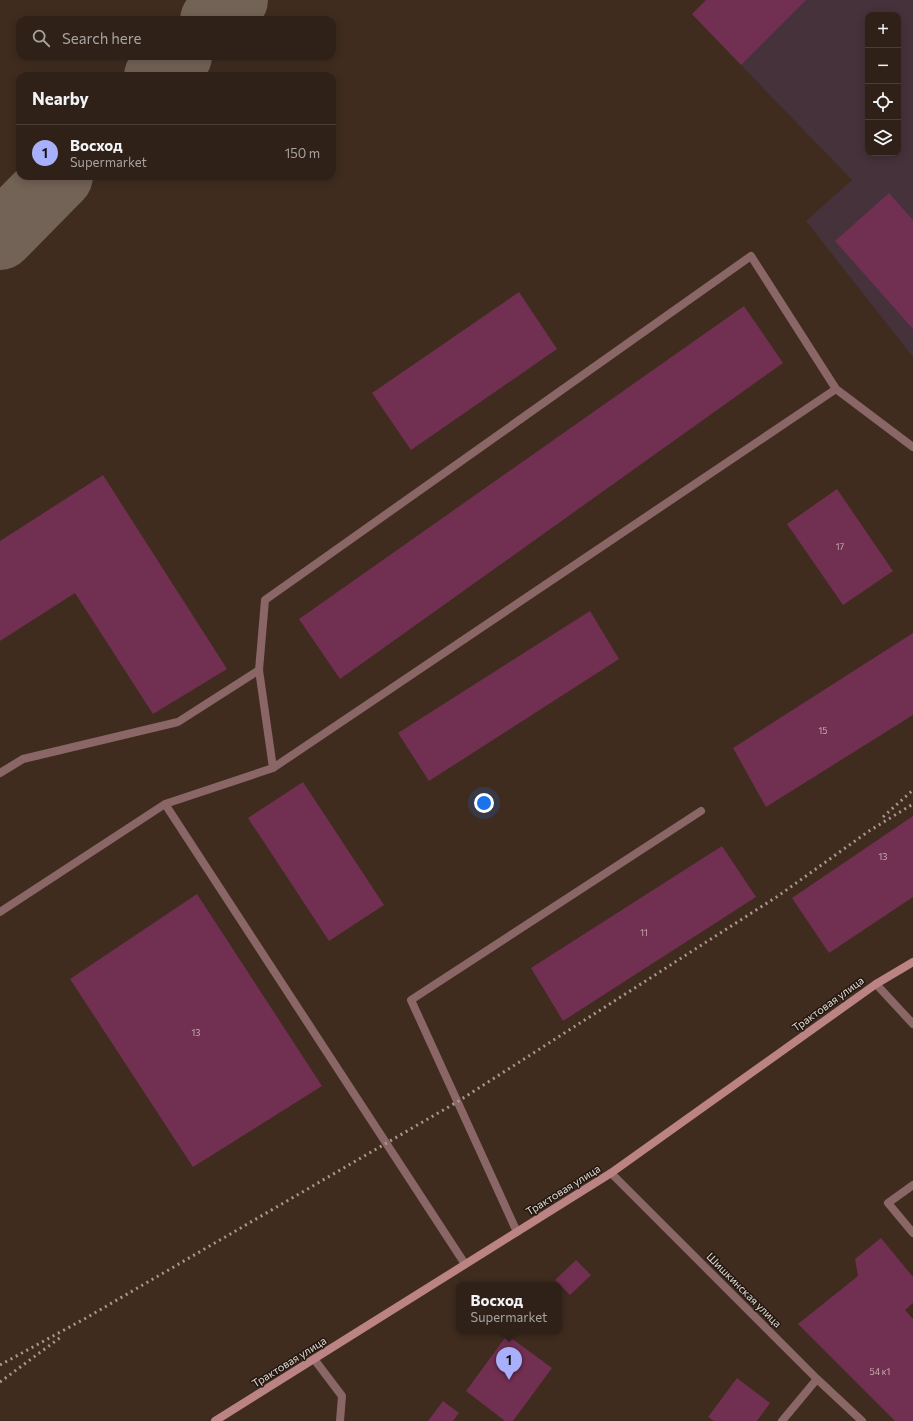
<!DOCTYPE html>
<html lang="en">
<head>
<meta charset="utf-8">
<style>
	:root { --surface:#2f2117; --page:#372920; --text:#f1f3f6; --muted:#a7a3a1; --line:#4a3e36; --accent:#a8b0fc }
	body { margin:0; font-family:Commissioner,sans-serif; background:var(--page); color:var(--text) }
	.controls { position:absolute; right:12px; top:12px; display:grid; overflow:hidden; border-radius:8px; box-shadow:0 2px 10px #0003 }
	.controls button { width:36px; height:36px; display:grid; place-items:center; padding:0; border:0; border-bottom:1px solid var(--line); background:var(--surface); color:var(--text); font:20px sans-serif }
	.you { position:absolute; left:484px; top:803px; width:14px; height:14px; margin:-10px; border:3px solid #fff; border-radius:50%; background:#1a73e8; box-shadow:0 0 0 6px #1a73e833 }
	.badge { display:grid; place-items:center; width:26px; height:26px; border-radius:50%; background:var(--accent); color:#111; font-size:13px; font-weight:700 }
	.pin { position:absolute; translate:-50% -33px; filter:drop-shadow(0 1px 2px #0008) }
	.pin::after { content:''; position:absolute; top:21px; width:14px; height:12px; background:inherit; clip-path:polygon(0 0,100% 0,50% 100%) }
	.popup { position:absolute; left:456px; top:1282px; width:106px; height:52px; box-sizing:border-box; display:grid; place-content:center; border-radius:8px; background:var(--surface); filter:drop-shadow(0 1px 3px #0005); font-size:13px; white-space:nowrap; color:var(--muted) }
	.popup b { font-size:15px; color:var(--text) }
	.popup::after { content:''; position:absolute; left:50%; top:100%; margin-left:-8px; border:8px solid transparent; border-top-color:var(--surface) }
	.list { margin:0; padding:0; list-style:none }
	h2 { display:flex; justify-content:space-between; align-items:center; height:52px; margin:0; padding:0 16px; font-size:17px }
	h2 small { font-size:13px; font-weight:400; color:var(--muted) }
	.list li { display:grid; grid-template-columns:26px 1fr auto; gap:12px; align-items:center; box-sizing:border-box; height:56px; padding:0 16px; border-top:1px solid var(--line) }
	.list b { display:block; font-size:15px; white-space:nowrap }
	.list p { margin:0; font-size:13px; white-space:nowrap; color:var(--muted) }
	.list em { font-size:13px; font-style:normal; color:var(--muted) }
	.icon { flex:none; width:22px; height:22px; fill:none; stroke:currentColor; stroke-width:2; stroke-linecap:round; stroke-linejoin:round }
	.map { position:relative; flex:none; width:913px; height:1421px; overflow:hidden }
	.search { position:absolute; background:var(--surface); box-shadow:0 2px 10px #0003; left:16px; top:16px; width:320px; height:44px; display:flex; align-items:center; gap:10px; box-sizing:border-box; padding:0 14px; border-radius:12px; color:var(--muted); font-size:15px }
	.panel { position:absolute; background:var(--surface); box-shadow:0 2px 10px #0003; left:16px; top:72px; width:320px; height:108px; border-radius:12px }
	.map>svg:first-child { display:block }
	.industrial { fill:#45323b; fill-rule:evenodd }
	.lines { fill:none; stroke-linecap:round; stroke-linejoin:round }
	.taxiway { stroke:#736256; stroke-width:68 }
	.building { fill:#712f51 }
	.lane { stroke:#8a6667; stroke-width:8 }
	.street { stroke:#8a6667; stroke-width:8 }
	.secondary { stroke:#bc8384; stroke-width:8 }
	.rail { stroke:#a7988e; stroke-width:3; stroke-dasharray:2 4; stroke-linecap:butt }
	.labels { text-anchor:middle; stroke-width:3; stroke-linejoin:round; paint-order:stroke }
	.number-label { font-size:9px; fill:#c8aeb0 }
	.street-label { font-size:11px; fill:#e5d8d0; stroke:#201711 }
</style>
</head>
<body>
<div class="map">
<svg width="913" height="1421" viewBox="0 0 913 1421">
	<rect width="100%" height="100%" fill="#3f2c1f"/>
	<path class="industrial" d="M706 0H913V357L806 221 852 180 692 14ZM868 15H898V153H868Z"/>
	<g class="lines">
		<path class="taxiway" d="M214 20 234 0
			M158 76 178 56
			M0 236 59 176"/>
	</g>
	<path class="building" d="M706 0H806L741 65 692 14Z
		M889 193 913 220V329L835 241Z
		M519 292 557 349 411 450 372 393Z
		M744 306 783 363 340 679 299 619Z
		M103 475 227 669 153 714 75 593 0 641V541Z
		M837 489 893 571 843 605 787 524Z
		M590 611 619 659 429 781 398 733Z
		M913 633V715L766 807 733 748Z
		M303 782 384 905 329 941 248 818Z
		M913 816V897L829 953 792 898Z
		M722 846 756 897 563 1021 531 968Z
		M197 894 322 1086 193 1167 70 979Z
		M881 1238 913 1277V1303L905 1310 913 1319V1421H895L798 1324 858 1276 855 1259Z
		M576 1260 591 1275 570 1295 555 1280Z
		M507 1335 552 1368 513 1421H505L466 1391Z
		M737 1378 770 1403 757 1421H714L708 1417Z
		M443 1401 459 1413 453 1421H428Z"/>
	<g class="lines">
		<path class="lane" d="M273 768 259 670 265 600 751 256 836 389 913 447
			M0 773 23 759 178 722 259 670
			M165 804 465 1264
			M0 912 165 804 273 768 836 389
			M876 984 913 1024
			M913 1185 888 1203 913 1233
			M517 1232 411 1000 701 811"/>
		<path class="street" d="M611 1173 817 1379 862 1421
			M314 1359 342 1396 340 1421
			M782 1421 817 1379"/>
		<path class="secondary" d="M215 1421 611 1173 876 984 913 962"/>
		<path class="rail" d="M883 817 913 790
			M0 1365 86 1318 457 1102 778 896 869 831 913 804
			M0 1382 61 1337"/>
	</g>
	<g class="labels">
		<g class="number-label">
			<text x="840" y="550">17</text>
			<text x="823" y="734">15</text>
			<text x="883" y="860">13</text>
			<text x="644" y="936">11</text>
			<text x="196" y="1036">13</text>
			<text x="880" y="1375">54 к1</text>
		</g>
		<g class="street-label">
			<text transform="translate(828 1004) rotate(-36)" y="4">Трактовая улица</text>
			<text transform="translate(563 1190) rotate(-32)" y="4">Трактовая улица</text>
			<text transform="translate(744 1290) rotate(45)" y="4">Шишкинская улица</text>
			<text transform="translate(289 1362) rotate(-32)" y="4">Трактовая улица</text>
		</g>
	</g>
</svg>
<div class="controls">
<button>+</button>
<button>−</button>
<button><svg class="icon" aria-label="locate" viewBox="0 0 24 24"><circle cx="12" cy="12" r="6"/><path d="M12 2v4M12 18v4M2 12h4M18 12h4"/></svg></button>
<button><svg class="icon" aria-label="layers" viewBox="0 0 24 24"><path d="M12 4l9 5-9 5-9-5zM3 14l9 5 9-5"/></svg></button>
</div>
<div class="you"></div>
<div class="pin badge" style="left:509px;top:1380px">1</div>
<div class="popup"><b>Восход</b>Supermarket</div>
<div class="search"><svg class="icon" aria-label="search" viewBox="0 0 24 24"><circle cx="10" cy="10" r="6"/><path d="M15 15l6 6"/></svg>Search here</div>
<section class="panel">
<h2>Nearby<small></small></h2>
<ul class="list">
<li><span class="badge">1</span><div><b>Восход</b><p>Supermarket</p></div><em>150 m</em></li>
</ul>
</section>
</div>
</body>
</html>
